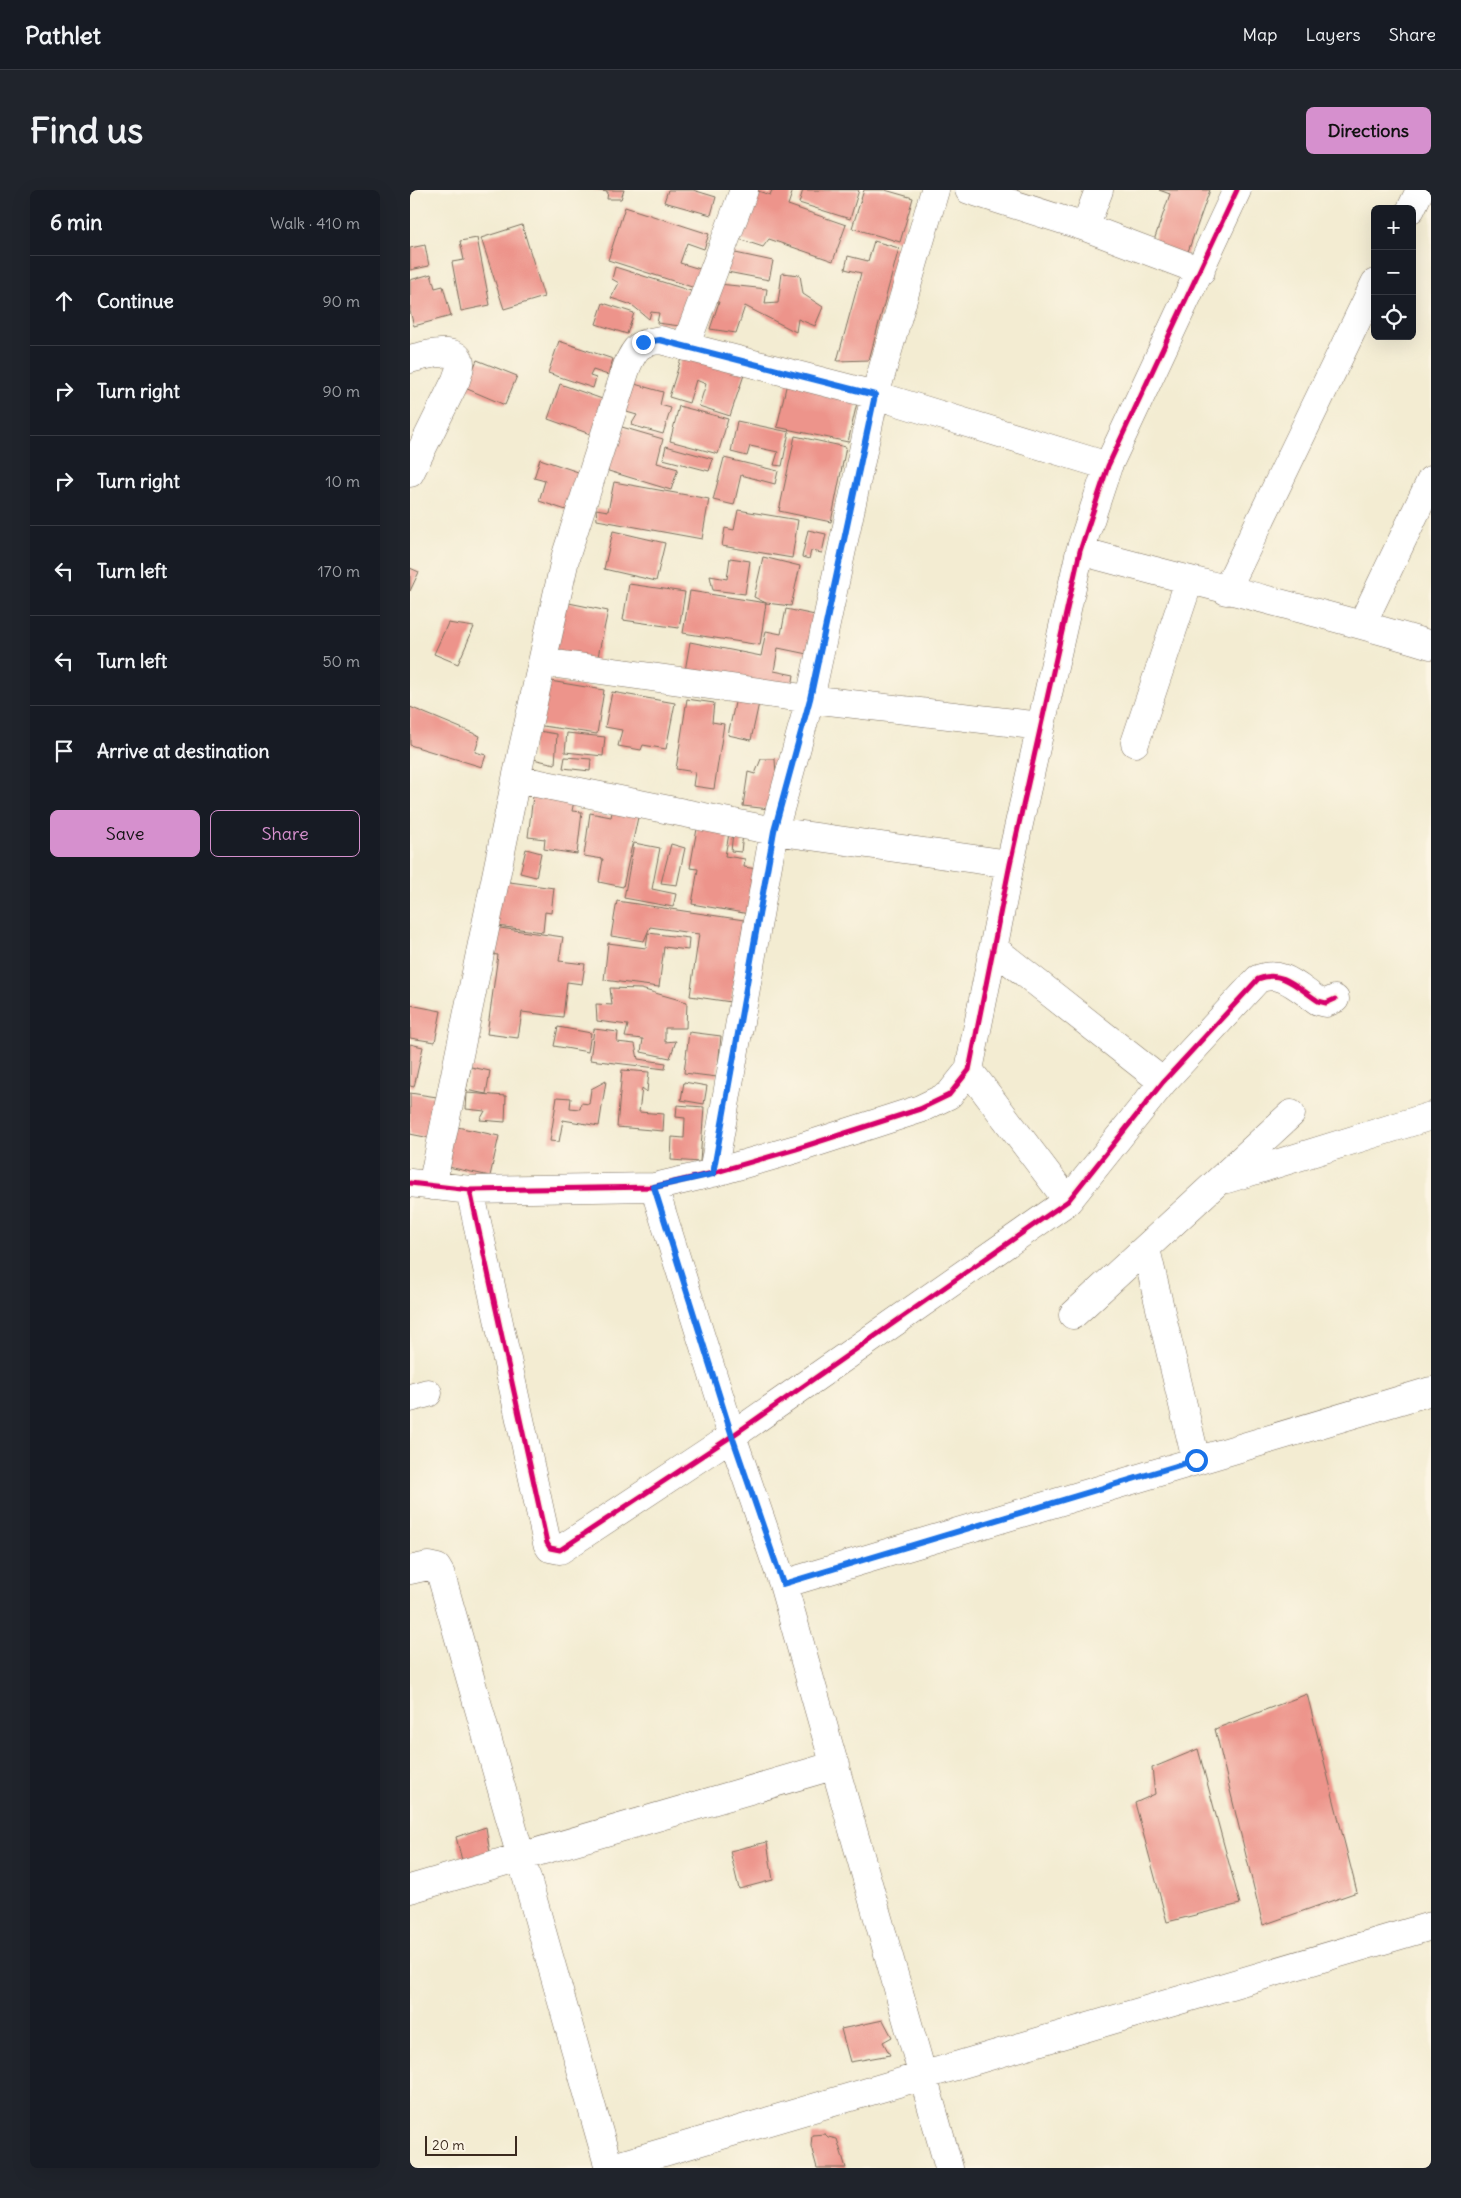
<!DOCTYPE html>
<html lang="en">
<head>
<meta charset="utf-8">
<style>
	:root { --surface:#171b24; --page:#20242c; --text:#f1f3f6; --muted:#9ea1a6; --line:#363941; --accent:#d690ce }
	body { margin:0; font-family:Delius,sans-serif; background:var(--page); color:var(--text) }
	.controls { position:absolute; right:15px; top:15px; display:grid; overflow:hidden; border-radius:8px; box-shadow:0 5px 20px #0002 }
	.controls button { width:45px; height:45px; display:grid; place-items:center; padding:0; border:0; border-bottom:1px solid var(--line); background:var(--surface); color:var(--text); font:25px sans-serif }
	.scale { position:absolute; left:15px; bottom:12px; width:92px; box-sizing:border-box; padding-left:5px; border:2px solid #3b2a1e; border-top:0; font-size:14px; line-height:18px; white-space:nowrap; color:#3b2a1e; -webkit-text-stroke:4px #fcf5e5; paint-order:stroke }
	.stop { position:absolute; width:15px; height:15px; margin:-11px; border:4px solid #1a73e8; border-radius:50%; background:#fff }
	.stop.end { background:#1a73e8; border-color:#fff; box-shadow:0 1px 5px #0008 }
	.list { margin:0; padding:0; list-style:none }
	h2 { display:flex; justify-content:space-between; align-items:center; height:65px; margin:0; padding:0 20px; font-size:21px }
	h2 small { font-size:16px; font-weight:400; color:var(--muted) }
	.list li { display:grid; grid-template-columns:32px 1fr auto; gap:15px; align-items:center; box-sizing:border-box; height:90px; padding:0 20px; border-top:1px solid var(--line) }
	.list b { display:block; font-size:19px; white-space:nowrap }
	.list em { font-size:16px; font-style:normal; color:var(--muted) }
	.actions { display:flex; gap:10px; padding:15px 20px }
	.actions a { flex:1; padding:11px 0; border:1px solid var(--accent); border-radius:8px; text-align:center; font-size:18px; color:var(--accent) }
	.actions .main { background:var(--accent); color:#111 }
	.icon { flex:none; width:28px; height:28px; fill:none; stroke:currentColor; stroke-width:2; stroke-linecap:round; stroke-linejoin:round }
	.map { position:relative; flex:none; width:1021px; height:1978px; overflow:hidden; border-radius:8px }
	header { display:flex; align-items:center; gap:30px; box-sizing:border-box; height:70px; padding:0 25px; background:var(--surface); border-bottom:1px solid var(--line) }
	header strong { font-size:24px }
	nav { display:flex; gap:28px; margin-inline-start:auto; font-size:18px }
	.intro { display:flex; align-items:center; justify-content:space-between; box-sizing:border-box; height:120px; padding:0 30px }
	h1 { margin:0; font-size:35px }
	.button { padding:12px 22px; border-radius:8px; background:var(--accent); color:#111; font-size:18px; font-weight:700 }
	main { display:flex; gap:30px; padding:0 30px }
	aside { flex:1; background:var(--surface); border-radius:8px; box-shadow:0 5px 20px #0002 }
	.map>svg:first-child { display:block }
	.building { fill:#ed948b }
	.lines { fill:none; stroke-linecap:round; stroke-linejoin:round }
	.street-casing { stroke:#7b6e5d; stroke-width:29 }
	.street { stroke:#fff; stroke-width:28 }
	.cycleway-casing { stroke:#fcf5e5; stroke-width:8 }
	.cycleway { stroke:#d6006c; stroke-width:5 }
	.route { stroke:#1a73e8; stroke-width:6 }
</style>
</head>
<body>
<header>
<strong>Pathlet</strong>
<nav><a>Map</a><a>Layers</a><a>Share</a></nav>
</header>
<div class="intro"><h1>Find us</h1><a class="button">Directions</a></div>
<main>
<aside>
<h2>6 min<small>Walk · 410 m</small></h2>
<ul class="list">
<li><svg class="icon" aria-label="ahead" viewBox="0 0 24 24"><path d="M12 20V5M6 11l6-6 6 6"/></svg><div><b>Continue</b></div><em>90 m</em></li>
<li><svg class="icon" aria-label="right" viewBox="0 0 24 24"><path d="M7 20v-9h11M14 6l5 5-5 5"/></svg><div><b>Turn right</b></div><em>90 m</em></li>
<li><svg class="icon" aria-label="right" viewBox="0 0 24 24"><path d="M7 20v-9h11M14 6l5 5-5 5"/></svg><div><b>Turn right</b></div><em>10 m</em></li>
<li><svg class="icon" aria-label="left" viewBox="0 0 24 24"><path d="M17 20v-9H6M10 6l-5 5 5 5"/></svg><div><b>Turn left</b></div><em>170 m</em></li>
<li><svg class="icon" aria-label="left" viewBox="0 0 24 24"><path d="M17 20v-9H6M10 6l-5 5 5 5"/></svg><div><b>Turn left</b></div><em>50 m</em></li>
<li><svg class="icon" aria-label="arrive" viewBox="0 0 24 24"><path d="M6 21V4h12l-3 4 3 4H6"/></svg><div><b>Arrive at destination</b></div></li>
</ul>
<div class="actions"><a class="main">Save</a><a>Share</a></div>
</aside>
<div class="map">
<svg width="1021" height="1978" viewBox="0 0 1021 1978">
	<rect width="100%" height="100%" fill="#fcf5e5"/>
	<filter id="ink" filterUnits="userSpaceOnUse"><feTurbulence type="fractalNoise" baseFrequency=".02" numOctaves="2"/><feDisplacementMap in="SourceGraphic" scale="10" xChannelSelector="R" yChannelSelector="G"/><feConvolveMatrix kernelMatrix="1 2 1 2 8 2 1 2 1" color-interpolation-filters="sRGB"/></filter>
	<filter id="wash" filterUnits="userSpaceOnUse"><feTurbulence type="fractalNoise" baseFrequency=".0096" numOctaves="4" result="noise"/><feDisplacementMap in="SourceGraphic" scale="20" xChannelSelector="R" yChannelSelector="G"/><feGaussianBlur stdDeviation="1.12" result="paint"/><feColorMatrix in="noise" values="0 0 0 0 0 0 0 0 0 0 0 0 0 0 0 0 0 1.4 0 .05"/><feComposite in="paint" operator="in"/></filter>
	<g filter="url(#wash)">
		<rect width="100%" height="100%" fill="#f3ecd2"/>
		<g id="blocks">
			<path class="building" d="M183 0H214L211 9H197L198 2Z
				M258 0H283L306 7 301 25 254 12Z
				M345 0 360 5 362 0H383L378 15 436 35 423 71 359 49 353 57 323 47Z
				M393 0H449L440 29 389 13Z
				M454 0H475L503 8 490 52 442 38Z
				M749 0H800L775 70 741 59 760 4Z
				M215 17 299 44 294 59 277 53 270 73 290 79 285 98 198 70Z
				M112 35 134 107 94 119 71 48Z
				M67 48 80 115 51 121 42 72 54 70 50 51Z
				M464 51 489 58 459 170 427 171 451 83 435 79 438 66 458 71Z
				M15 55 19 76 0 80V58Z
				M316 61 363 71 359 90 312 81Z
				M205 77 281 101 270 136 247 133 249 123 241 122 239 129 222 115 201 108 209 93 202 89Z
				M372 83 390 85 393 104 413 117 405 136 388 129 386 142 335 116 326 143 300 139 309 112H302L309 94 357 99 355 114 368 113Z
				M21 84 25 98 33 96 41 126 4 136 0 121V90Z
				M193 113 224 123 217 144 186 134Z
				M149 151 203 169 198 185 183 180 180 186 186 188 183 198 138 183Z
				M273 162 335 182 320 226 289 216 296 194 286 190 279 213 259 207Z
				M67 170 107 186 95 215 55 198Z
				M378 188 449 204 438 252 367 237Z
				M221 193 253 202 250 215 261 218 253 244 221 235 227 225 213 221Z
				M150 194 195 210 183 245 138 229Z
				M269 216 318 229 308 264 260 251Z
				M327 231 379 242 372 276 364 275 368 262 340 256 337 266 321 262Z
				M205 235 253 249 247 273 268 279 261 300 192 279Z
				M385 246 436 257 421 332 369 321Z
				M256 256 303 269 299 281 253 269Z
				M314 268 368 281 365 294 331 285 324 315 303 310Z
				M130 269 171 283 159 321 129 311 135 291 124 288Z
				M204 292 299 309 292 349 187 330 186 319 198 321Z
				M328 320 388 330 382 368 312 356 315 338 324 340Z
				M398 340 416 344 412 363 401 361 399 369 392 367Z
				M203 341 255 353 246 391 194 379Z
				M353 367 390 376 381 416 356 413 344 407Z
				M320 368 340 371 335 404 303 400 300 386 317 389Z
				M0 378 9 382 0 401Z
				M219 394 275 402 269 438 213 430Z
				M280 401 356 413 350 455 273 443Z
				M154 412 198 421 187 471 144 461Z
				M376 419 405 425 397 464 368 458 364 481 384 485 381 502 275 481 280 452 351 466 356 441 371 444Z
				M38 433 64 437 48 474 24 464Z
				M134 490 194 500 187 544 126 535Z
				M202 502 265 513 256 559 233 555 231 560 208 556 212 540 195 537Z
				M326 508 349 513 341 550 318 545Z
				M277 509 304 513 302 532 314 534 304 599 283 596 285 582 266 579Z
				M0 517 70 546 65 562 76 565 72 577 0 555Z
				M122 540 147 544 145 574 123 569Z
				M157 543 195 547 193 566 155 562Z
				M155 567 181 569 180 581 153 578Z
				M351 569H365L368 620 333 616 338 582 345 584Z
				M123 606 164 611 162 621 172 622 167 664 134 659 135 649 118 647Z
				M204 613 230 618 213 697 189 692 193 669 174 666 180 623 201 627Z
				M288 633 320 638 315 666 335 669 334 677 347 679 339 724 282 714 288 679 280 678Z
				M323 642 333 643 331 662 321 661Z
				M224 653 250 658 242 699 266 704 263 717 214 708Z
				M261 654 275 658 267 695 251 693Z
				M116 659 131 663 126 687 110 683Z
				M85 690 144 698 141 723 135 722 133 742 79 735Z
				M207 711 334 730 321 812 280 806 289 744 240 737 234 751 201 746Z
				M76 736 153 747 149 771 175 774 172 794 157 792 153 827 112 822 108 848 77 844 88 765 72 763Z
				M238 743 279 748 278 760 254 757 249 797 194 790 198 753 236 758Z
				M200 798 231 799 277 812 276 838H255V852L266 851 260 868 231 862 233 849 215 847 218 835 187 831 186 814 202 815Z
				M0 815 31 821 25 852 0 848Z
				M148 837 181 843 178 862 144 856Z
				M184 839 208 842 207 852 225 854 228 869 256 873 255 879 180 870Z
				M279 842 311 846 307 887 274 883Z
				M0 854 13 857 4 897 0 896Z
				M61 877 80 881 76 904 56 900Z
				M212 880 239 882 237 902 232 898 229 922 254 924 253 941 207 937Z
				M196 891 189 936 153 930 149 952 140 951 147 907 161 908 160 918 170 919 171 913 179 914 181 899Z
				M274 892 297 896 294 914 271 910Z
				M0 903 27 907 20 948 0 944Z
				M57 903 96 906 95 932 70 930 75 921 56 919Z
				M267 915 294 917 290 972 261 970 262 947 274 948 275 928 266 927Z
				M38 935 89 946 80 986 29 975Z
				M897 1504 947 1702 853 1735 805 1539Z
				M788 1559 830 1714 757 1732 725 1613 745 1604 742 1578Z
				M76 1637 81 1670 54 1678 46 1647Z
				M357 1652 363 1690 329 1699 320 1661Z
				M473 1830 482 1847 473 1852 480 1865 440 1872 431 1839Z
				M415 1944 418 1947 427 1949 436 1978H407L401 1956 402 1945Z"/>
		</g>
	</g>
	<g filter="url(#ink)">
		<use href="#blocks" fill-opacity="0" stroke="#7b6e5d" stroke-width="1"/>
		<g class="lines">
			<g class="street-casing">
				<path id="street" d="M559 0 675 37 791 81
					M1001 19 1010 0
					M675 37 689 0
					M275 157 334 0
					M0 169C11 166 51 154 50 175 50 180 47 186 46 190L0 283
					M670 361C787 393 905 420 1021 455
					M816 401 965 93
					M952 434 1021 290
					M132 472 400 509 631 536
					M725 553 779 391
					M106 589 364 641 600 674
					M583 758 753 892
					M559 880 658 1011
					M303 983 364 641 400 509 465 205 525 0
					M817 989 1021 926
					M0 993 60 1000 244 997 303 983 386 959 510 919 539 905 559 880 600 674 670 361 698 276 827 0
					M22 996 106 589 156 365 217 176C226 156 229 153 250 150L465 205 698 276
					M244 997 322 1246 373 1394 539 1978
					M60 1000 137 1353 140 1358 150 1360 322 1246 658 1011 753 892 848 789C872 779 888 798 908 811L916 813 925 809
					M736 1059 786 1270
					M663 1125 881 924
					M0 1208 18 1203
					M0 1380 18 1376 27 1378 31 1385 199 1978
					M373 1394 1021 1201
					M0 1699 426 1575
					M200 1978 1021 1736"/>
			</g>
			<use href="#street" class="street"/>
			<g class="cycleway-casing">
				<path id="cycleway" d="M0 993 60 1000 244 997 303 983 386 959 510 919 539 905 559 880 600 674 670 361 698 276 827 0
					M60 1000 137 1353 140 1358 150 1360 322 1246 658 1011 753 892 848 789C872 779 888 798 908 811L916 813 925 809"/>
			</g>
			<use href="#cycleway" class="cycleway"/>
		</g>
	</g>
	<g class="lines" filter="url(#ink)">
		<path class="route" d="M233 152 250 150 465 205 400 509 364 641 303 984 244 997 322 1246 373 1394 786 1270"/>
	</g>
</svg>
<div class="controls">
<button>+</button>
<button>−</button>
<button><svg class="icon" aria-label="locate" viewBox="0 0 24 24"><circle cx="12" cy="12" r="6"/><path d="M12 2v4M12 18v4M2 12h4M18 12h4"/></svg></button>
</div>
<div class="scale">20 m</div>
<div class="stop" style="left:786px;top:1270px"></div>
<div class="stop end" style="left:233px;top:152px"></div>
</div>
</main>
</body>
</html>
